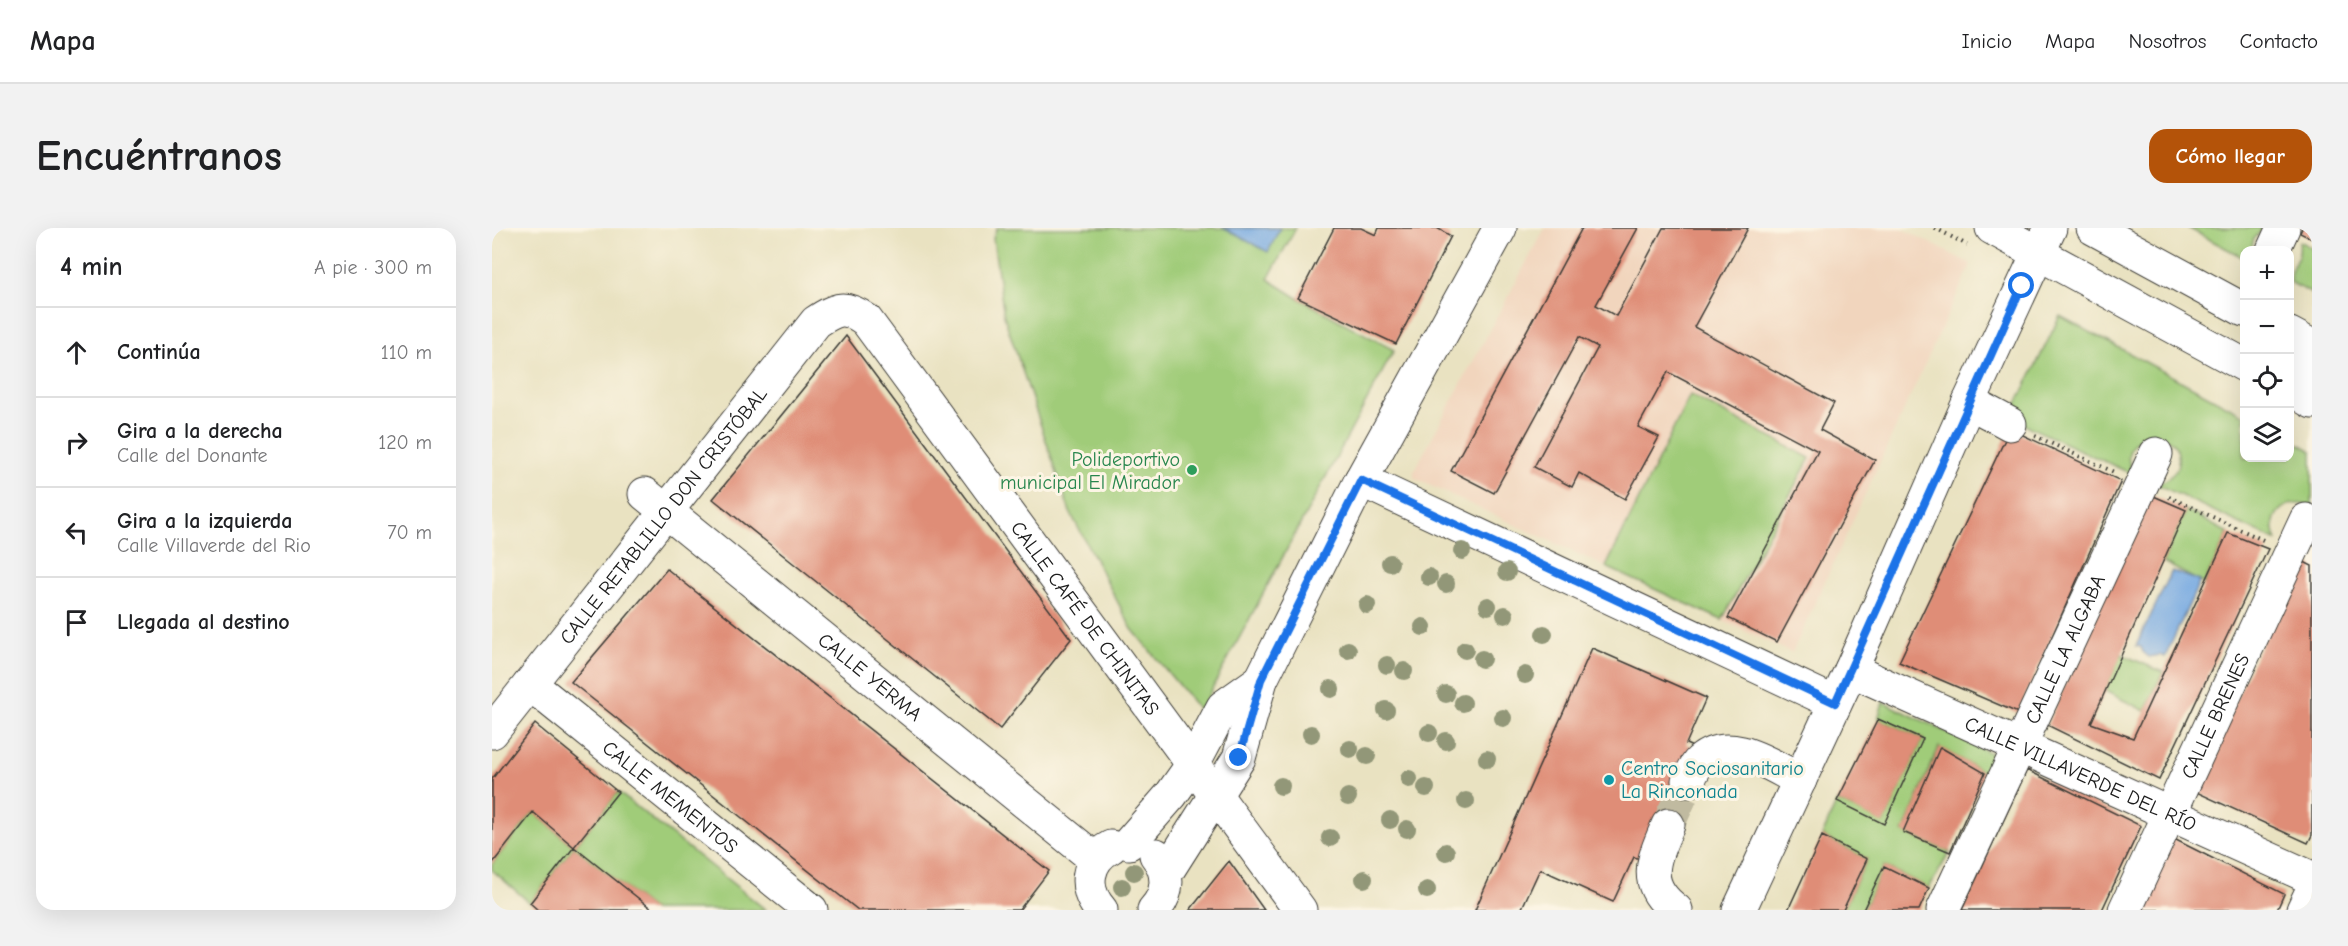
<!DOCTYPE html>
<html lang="es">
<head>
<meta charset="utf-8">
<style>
	:root { --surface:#fff; --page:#f2f2f2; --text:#202124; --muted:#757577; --line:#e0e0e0; --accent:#b45309 }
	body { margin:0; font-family:"Comic Neue",sans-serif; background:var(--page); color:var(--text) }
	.controls { position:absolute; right:18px; top:18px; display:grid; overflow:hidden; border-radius:12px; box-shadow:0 6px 24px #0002 }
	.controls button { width:54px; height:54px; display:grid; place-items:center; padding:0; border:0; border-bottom:2px solid var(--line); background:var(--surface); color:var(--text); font:30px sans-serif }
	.stop { position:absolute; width:18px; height:18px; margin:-14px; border:4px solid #1a73e8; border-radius:50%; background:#fff }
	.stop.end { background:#1a73e8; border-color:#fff; box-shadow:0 2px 6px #0008 }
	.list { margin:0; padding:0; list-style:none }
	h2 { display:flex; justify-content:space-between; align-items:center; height:78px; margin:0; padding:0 24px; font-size:26px }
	h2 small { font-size:20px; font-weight:400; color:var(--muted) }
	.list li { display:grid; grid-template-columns:39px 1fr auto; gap:18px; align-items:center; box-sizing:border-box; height:90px; padding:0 24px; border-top:2px solid var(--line) }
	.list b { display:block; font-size:22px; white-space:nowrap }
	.list p { margin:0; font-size:20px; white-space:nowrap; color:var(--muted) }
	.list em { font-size:20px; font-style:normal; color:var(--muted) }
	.icon { flex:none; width:33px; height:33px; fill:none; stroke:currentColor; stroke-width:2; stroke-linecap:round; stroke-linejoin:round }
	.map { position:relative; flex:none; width:1820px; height:682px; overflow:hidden; border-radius:18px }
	header { display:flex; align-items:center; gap:36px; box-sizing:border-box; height:84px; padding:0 30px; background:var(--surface); border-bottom:2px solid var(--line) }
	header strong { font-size:28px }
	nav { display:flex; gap:33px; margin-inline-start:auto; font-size:21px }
	.intro { display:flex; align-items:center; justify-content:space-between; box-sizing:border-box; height:144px; padding:0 36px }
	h1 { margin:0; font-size:42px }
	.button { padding:15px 27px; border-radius:18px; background:var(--accent); color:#fff; font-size:21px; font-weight:700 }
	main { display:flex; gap:36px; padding:0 36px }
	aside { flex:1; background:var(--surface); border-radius:18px; box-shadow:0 6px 24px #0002 }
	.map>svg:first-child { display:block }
	.built { fill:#f1d5bd }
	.green { fill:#a0cc79; stroke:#5e744a; stroke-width:1.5 }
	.water { fill:#75a8e1; stroke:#48627e; stroke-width:1.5 }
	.building { fill:#df8d77 }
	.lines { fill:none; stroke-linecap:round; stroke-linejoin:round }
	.minor-tunnel { stroke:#c0baa0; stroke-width:33; stroke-dasharray:33 16; stroke-linecap:butt }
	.minor-casing { stroke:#3b3a35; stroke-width:35 }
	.major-casing { stroke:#3b3a35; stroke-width:35 }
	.path { stroke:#3b3a35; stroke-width:4; stroke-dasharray:1.5 4.5; stroke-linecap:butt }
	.minor { stroke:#fff; stroke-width:33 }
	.major { stroke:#fff; stroke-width:33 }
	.tree { fill:#929778 }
	.route { stroke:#1a73e8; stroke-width:8 }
	.leisure-dot { fill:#2e9e5b; stroke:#fcf5e5; stroke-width:2 }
	.culture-dot { fill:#0f9aa8; stroke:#fcf5e5; stroke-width:2 }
	.labels { text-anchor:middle; stroke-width:6; stroke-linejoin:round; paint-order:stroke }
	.leisure-label { font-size:20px; fill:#27864d; stroke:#fcf5e5; text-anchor:end }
	.street-label { font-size:20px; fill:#1c1c1c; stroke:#fcf5e5 }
	.culture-label { font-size:20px; fill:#0d838f; stroke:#fcf5e5; text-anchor:start }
</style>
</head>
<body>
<header>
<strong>Mapa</strong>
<nav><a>Inicio</a><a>Mapa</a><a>Nosotros</a><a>Contacto</a></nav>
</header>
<div class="intro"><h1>Encuéntranos</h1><a class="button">Cómo llegar</a></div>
<main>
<aside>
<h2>4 min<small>A pie · 300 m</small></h2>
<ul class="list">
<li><svg class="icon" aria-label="ahead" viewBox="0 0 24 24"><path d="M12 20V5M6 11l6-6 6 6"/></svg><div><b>Continúa</b></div><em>110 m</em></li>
<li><svg class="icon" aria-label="right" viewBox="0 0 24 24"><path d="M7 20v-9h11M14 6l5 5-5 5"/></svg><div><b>Gira a la derecha</b><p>Calle del Donante</p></div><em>120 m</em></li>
<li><svg class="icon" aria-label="left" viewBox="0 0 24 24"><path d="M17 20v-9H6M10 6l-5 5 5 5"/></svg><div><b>Gira a la izquierda</b><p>Calle Villaverde del Rio</p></div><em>70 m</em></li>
<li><svg class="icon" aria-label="arrive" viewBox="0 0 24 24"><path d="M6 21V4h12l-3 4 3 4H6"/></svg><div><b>Llegada al destino</b></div></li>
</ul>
</aside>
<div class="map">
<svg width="1820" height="682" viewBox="0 0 1820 682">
	<rect width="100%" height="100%" fill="#fcf5e5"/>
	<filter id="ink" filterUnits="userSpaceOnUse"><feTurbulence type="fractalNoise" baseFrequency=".0167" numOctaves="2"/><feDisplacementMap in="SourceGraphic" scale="12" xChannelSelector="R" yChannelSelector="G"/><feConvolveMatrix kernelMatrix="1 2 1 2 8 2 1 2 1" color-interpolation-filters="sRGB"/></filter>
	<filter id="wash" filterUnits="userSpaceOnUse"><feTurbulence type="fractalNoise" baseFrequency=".008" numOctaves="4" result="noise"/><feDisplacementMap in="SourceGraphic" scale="24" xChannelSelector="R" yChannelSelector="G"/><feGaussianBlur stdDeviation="1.35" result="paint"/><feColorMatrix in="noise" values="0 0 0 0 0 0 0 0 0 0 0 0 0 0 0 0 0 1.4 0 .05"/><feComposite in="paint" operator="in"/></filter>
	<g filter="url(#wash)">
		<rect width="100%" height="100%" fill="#e9e2c1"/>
		<path class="built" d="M1053 0H1409L1479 36 1300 425 922 250V243Z"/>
		<path class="green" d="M505 0H804L776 51 806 70 902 122 708 483 640 401 578 284 512 88 501 10Z
			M1696 0H1772L1762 10 1759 22H1752V30Z
			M1807 13 1820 20V66L1798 54C1797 34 1810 35 1807 13Z
			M1568 88 1752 187V230H1798V211L1820 223V279C1795 268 1773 286 1785 313L1664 256C1674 253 1684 247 1686 235 1692 192 1616 202 1642 247L1518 190Z
			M1198 167 1318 230 1230 392 1114 339Z
			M1694 282 1736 305 1712 356 1671 334Z
			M1629 426 1671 444 1653 483 1613 463Z
			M1391 474 1501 526 1493 545 1447 519 1411 604 1458 624 1437 660 1392 638 1371 682H1351L1375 631 1330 608 1345 573 1392 595 1431 511 1386 491Z
			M126 564 274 682H161L82 619 38 675 0 642V636L41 584 82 619Z"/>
		<path class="water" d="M731 0H788L776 24Z
			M1680 343 1708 353 1673 429 1668 427 1657 429 1651 424 1649 419 1644 418Z"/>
		<g id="blocks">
			<path class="building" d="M842 0H869L884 7 887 0H945L959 8 904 116 806 70Z
				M1090 0H1146L1104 77 1124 88 1171 0H1256L1202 99 1342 175 1328 202 1383 232 1285 414 1236 390 1326 223 1176 144 1146 199 1167 209 1133 271 1087 245 1080 259 1042 239 1106 119 1087 109 1002 265 959 243Z
				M1810 0H1820V11L1808 5Z
				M354 108 579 411 508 501 221 271Z
				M1518 201 1629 253 1526 485 1407 434Z
				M1657 266 1694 282 1599 495 1641 510 1736 305 1776 321 1667 552 1555 497Z
				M1808 332 1820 338V607L1816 615 1702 563Z
				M175 341 557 643 527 682H366L79 454Z
				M1100 420 1214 470 1194 516 1203 520 1204 557 1184 601 1151 632 1142 629 1121 674 1048 641 1029 682H983Z
				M1386 491 1431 511 1392 596 1345 573Z
				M43 496 126 564 82 619 41 584 0 636V551Z
				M1448 519 1493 545 1458 624 1411 604Z
				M1535 542 1649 598 1610 682H1470Z
				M1330 608 1375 631 1351 682H1296Z
				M1680 610 1792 666 1785 682H1646Z
				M82 619 161 682H46L38 675Z
				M737 633 772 682H698Z
				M1392 638 1437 660 1427 682H1371Z"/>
		</g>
	</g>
	<g filter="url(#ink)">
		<use href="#blocks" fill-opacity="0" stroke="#3b3a35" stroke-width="1.5"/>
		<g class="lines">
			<path class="minor-tunnel" d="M1176 597 1196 553"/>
			<g class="minor-casing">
				<g id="minor">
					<path d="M1601 0 1752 82"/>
					<path d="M1781 22 1791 0"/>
					<path d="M1798 106 1820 118"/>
					<path d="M1477 174 1518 196"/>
					<path d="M869 252 1343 475"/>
					<path id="s1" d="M153 266 603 631"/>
					<path id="s2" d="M1359 442 1820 650"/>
					<path id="s3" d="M38 456 319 682"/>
					<path id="s4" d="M0 504 324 94C345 80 353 77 374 92L808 682"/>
					<path d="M1196 553C1199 547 1203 538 1208 533 1238 507 1279 538 1308 552"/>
					<path d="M1176 597C1161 632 1149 656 1184 682"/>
					<path d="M637 615 679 567 701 536 731 479 769 452"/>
					<path d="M674 645 747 530 769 452 869 252 1008 0"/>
					<path d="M609 682C590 661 594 632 619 619"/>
					<path d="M662 682C677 666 678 644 664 627"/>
					<path d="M1247 682 1359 442 1477 174 1558 0"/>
					<path id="s5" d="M1451 682 1664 226"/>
					<path id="s6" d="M1633 682 1814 292"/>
					<path d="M1811 682 1820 663"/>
				</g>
			</g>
			<g class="major-casing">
				<path id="major" d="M1500 0 1752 137
					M1798 136 1820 148
					M1798 161 1820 174"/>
			</g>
			<path class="path" d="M1443 0 1475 17
				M1543 208 1624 245
				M1677 269 1771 312"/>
			<use href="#minor" class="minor"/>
			<use href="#major" class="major"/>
		</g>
		<g class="tree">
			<circle cx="970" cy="323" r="9"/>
			<circle cx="898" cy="335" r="9"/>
			<circle cx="1015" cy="344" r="9"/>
			<circle cx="937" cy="349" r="9"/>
			<circle cx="954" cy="356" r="9"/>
			<circle cx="875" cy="377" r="9"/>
			<circle cx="996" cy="378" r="9"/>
			<circle cx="1013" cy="387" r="9"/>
			<circle cx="931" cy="399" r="9"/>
			<circle cx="1052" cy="406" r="9"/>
			<circle cx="856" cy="422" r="9"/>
			<circle cx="973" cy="422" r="9"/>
			<circle cx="990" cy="431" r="9"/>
			<circle cx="895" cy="437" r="9"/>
			<circle cx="912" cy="443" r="9"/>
			<circle cx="1033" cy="447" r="9"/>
			<circle cx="839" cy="461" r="9"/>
			<circle cx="954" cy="466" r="9"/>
			<circle cx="971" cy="475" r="9"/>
			<circle cx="894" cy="482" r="9"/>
			<circle cx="1011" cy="490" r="9"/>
			<circle cx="937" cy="505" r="9"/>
			<circle cx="819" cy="506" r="9"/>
			<circle cx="954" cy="513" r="9"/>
			<circle cx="858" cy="521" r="9"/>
			<circle cx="875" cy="528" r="9"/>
			<circle cx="995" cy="531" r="9"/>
			<circle cx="917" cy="551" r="9"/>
			<circle cx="789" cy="558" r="9"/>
			<circle cx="934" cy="560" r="9"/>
			<circle cx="856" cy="569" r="9"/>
			<circle cx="974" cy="573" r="9"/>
			<circle cx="898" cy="592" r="9"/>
			<circle cx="915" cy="601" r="9"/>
			<circle cx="838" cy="610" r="9"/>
			<circle cx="954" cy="624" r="9"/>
			<circle cx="642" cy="644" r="9"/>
			<circle cx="872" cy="651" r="9"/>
			<circle cx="630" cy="659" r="9"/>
			<circle cx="935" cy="662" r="9"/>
		</g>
	</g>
	<g class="lines" filter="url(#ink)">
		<path class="route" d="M747 530 769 452 869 252 1343 475 1530 58"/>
	</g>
	<circle class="leisure-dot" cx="700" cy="242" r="6"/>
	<circle class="culture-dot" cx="1117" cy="552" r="6"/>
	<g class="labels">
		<g class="leisure-label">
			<text x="688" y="238">Polideportivo<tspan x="688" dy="23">municipal El Mirador</tspan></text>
		</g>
		<g class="street-label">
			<text dy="7" stroke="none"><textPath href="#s4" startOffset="276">CALLE RETABLILLO DON CRISTÓBAL</textPath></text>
			<text dy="7" stroke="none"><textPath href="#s4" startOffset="948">CALLE CAFÉ DE CHINITAS</textPath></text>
			<text dy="7" stroke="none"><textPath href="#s5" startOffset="288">CALLE LA ALGABA</textPath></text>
			<text dy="7" stroke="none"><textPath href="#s1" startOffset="290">CALLE YERMA</textPath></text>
			<text dy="7" stroke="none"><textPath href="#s6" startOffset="214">CALLE BRENES</textPath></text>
			<text dy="7" stroke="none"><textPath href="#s2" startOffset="252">CALLE VILLAVERDE DEL RÍO</textPath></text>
			<text dy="7" stroke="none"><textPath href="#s3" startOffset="180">CALLE MEMENTOS</textPath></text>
		</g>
		<g class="culture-label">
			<text x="1129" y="547">Centro Sociosanitario<tspan x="1129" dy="23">La Rinconada</tspan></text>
		</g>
	</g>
</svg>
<div class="controls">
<button>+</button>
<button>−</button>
<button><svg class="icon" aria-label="locate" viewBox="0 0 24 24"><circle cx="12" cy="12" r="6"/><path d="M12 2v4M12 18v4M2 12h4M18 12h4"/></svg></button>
<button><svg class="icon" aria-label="layers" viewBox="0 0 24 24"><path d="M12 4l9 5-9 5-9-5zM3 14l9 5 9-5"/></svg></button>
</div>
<div class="stop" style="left:1530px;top:58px"></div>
<div class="stop end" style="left:747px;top:530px"></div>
</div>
</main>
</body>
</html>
